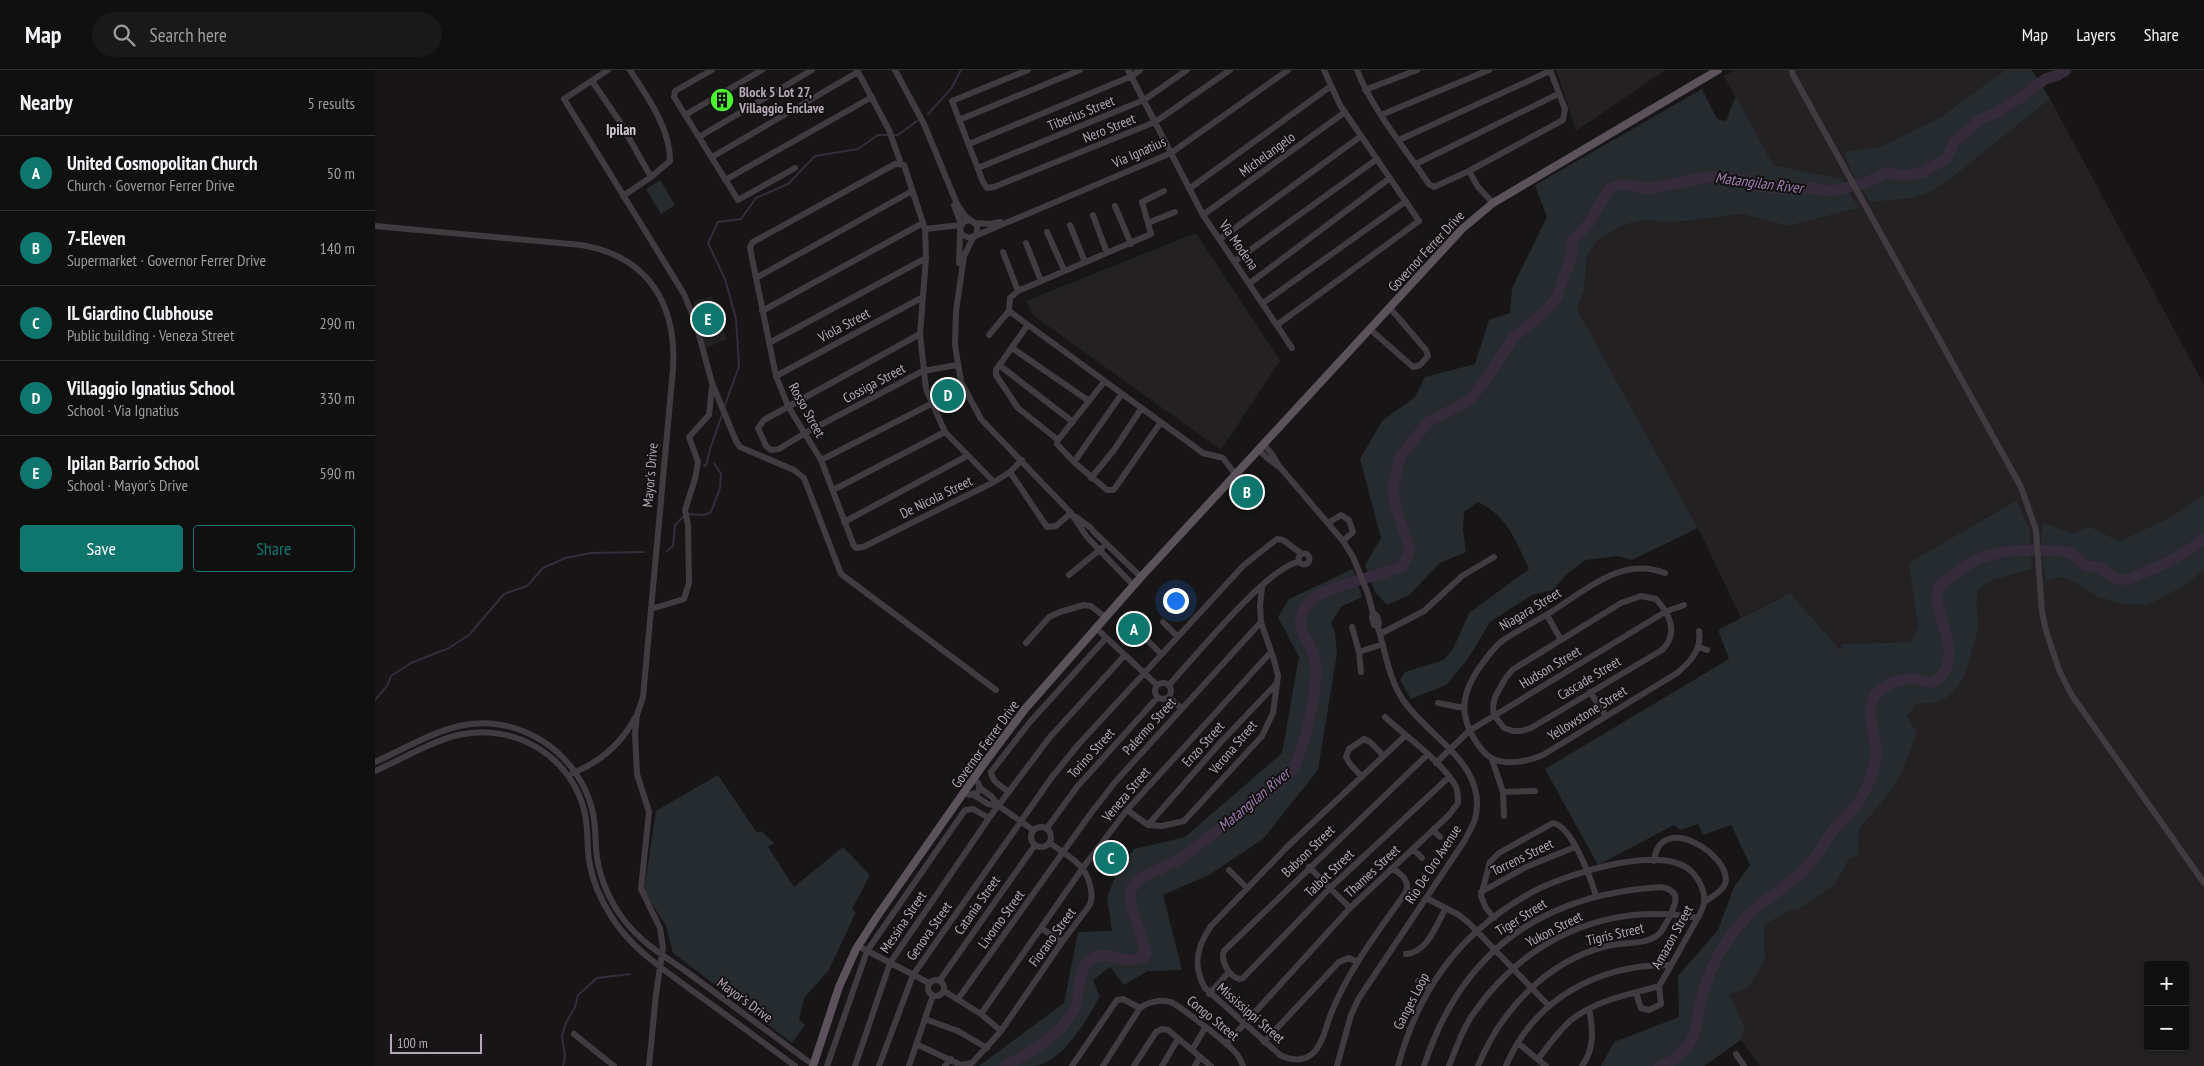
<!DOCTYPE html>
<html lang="en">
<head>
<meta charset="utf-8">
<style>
	:root { --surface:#111010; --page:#1a1919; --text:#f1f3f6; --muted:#9c9d9f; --line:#303030; --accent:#0f766e }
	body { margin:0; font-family:"PT Sans Narrow",sans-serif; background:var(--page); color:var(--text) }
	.controls { position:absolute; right:15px; bottom:15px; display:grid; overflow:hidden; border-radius:5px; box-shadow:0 1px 4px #0004 }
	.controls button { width:45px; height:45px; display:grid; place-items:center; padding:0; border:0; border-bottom:1px solid var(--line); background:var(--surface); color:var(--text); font:25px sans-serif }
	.scale { position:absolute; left:15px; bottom:12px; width:92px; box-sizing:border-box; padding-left:5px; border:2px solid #b5a7b7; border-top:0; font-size:14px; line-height:18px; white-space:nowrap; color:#b5a7b7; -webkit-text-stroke:4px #121011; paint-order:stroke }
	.you { position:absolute; left:800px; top:530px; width:18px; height:18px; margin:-12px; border:4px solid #fff; border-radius:50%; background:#1a73e8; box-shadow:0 0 0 8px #1a73e833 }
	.badge { display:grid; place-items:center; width:32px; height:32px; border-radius:50%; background:var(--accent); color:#fff; font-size:16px; font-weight:700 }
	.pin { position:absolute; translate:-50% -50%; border:2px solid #fff; box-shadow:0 1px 5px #0006 }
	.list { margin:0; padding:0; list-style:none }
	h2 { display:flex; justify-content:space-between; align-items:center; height:65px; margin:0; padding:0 20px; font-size:21px }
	h2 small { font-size:16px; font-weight:400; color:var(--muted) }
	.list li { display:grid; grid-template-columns:32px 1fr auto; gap:15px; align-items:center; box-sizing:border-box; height:75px; padding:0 20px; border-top:1px solid var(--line) }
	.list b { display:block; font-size:19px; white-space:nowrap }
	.list p { margin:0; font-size:16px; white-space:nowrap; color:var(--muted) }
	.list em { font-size:16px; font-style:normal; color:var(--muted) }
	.actions { display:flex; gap:10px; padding:15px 20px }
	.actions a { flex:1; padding:11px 0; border:1px solid var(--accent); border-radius:5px; text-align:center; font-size:18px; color:var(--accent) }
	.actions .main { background:var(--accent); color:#fff }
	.icon { flex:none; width:28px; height:28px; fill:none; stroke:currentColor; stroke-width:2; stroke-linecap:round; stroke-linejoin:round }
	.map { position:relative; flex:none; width:1829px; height:996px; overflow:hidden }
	header { display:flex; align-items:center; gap:30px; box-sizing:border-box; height:70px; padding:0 25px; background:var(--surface); border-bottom:1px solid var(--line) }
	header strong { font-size:24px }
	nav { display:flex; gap:28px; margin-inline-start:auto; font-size:18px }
	.search { width:350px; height:45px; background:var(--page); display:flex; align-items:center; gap:12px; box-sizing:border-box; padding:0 18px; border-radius:28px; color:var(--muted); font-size:19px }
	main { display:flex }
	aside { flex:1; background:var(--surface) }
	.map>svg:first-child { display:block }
	.built { fill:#242123; fill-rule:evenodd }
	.green { fill:#252b2f }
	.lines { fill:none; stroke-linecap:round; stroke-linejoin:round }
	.stream { stroke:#352b3b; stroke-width:2 }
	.river { stroke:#352b3b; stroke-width:11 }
	.minor { stroke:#413b41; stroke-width:6 }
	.major { stroke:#5b525b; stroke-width:8 }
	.labels { text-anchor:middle; stroke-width:4; stroke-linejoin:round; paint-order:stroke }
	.poi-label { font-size:14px; font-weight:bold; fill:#b5a7b7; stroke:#121011; text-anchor:start }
	.street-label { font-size:14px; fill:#b5a7b7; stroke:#121011 }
	.neighbourhood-label { font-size:15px; font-weight:bold; fill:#d2c8d3; stroke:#121011 }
	.water-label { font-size:15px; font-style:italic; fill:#a17db3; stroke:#121011 }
</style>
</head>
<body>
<header>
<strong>Map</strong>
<div class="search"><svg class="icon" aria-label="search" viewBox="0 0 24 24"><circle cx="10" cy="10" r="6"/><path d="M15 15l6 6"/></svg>Search here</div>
<nav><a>Map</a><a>Layers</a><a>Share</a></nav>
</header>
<main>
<aside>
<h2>Nearby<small>5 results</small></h2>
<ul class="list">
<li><span class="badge">A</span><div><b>United Cosmopolitan Church</b><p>Church · Governor Ferrer Drive</p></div><em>50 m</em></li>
<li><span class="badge">B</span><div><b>7-Eleven</b><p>Supermarket · Governor Ferrer Drive</p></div><em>140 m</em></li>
<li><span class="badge">C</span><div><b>IL Giardino Clubhouse</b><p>Public building · Veneza Street</p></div><em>290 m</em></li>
<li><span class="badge">D</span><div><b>Villaggio Ignatius School</b><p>School · Via Ignatius</p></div><em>330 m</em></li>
<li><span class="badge">E</span><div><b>Ipilan Barrio School</b><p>School · Mayor's Drive</p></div><em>590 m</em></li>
</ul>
<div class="actions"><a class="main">Save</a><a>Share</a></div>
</aside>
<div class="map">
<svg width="1829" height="996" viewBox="0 0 1829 996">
	<rect width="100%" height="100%" fill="#171516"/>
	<path class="built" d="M1181 0H1290L1201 61Z
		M1360 0H1630L1564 48 1505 78 1469 82 1556 122 1578 107 1675 29 1829 315V425L1825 429 1796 447 1744 471 1714 456 1698 464 1668 452 1666 460 1685 507 1697 511 1721 526 1829 500V996H1385L1366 970 1370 957 1354 924 1390 890 1389 856 1413 841 1423 840 1461 814 1474 789 1482 785 1484 759 1503 737 1524 709 1532 646 1603 558 1600 533 1603 519 1619 510 1657 499 1655 460 1640 430 1535 493 1543 556 1536 572 1467 574V581L1415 523 1366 548 1323 458 1202 239 1209 221 1212 186 1223 170 1247 156 1266 150 1292 152 1312 151 1367 144 1413 156 1484 138 1467 109 1398 96 1349 6ZM1773 895H1810V977H1773Z
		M821 163 905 291 846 380 659 246 651 231Z
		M337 227 352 269 331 278 323 257 318 231Z
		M581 310 590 332 567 342 557 318Z"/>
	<path class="green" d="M1630 0H1657L1675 29 1578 107 1556 122 1536 128 1495 132 1477 103 1469 82 1505 77 1564 48Z
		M1327 19 1342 49 1351 51 1361 26 1398 95 1467 109 1484 138 1413 156 1367 144 1312 151 1292 152 1266 150 1247 156 1223 170 1212 186 1209 221 1202 239 1323 458 1257 490 1243 486 1210 490 1191 505 1178 520 1157 525 1115 552 1093 589 1071 615 1036 629 1025 610 1030 602 1069 590 1079 577 1094 543 1154 499C1141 471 1132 446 1103 432L1089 442 1088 459 1091 482 1065 493 1034 525 1012 535 1000 522 990 495 1006 468 985 389 1007 351 1040 327 1050 307 1100 294 1114 250 1135 243 1137 218 1172 147 1160 115Z
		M285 110 300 135 286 144 271 119Z
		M1829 425V500L1809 516 1772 535 1748 534 1721 526 1697 511 1685 507 1671 511C1667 492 1664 470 1668 452L1698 464 1714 456 1744 471 1796 447Z
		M1641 430 1655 460 1657 499 1619 510 1603 519C1600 534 1603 543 1603 557 1602 565 1599 573 1597 580 1590 609 1580 637 1543 633L1532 646 1542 663 1524 709 1503 737 1484 759 1483 785 1474 789 1461 814 1423 840 1413 841 1389 856 1390 890 1373 918 1354 924 1370 957 1366 970 1329 996H1226L1239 972 1304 947 1303 906 1343 860 1359 817 1375 795 1356 755 1328 765 1323 754 1305 760 1299 755 1223 795 1170 699 1354 589 1343 560 1415 523 1466 580 1467 574 1536 572 1543 556 1534 493Z
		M978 499 987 527 966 537 956 553 960 563 962 583 943 700 888 769 834 805 788 825 807 900 773 901 749 915 735 897 718 910 725 927C711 950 688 993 659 996 641 996 622 996 604 996L689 933 703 862 737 861 732 828 742 801 759 779 810 767 907 683 924 587 903 547 914 529Z
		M343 705 382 763 386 761 399 773 393 777 419 817 468 777 495 805 477 839 481 842 454 900 429 928 424 950 430 955 417 973 298 883 291 856 269 821 281 741Z"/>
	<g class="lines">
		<path class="stream" d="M553 44 576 19 586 0
			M349 338 364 296 361 249 350 209 333 173 343 152 366 149 381 128 413 114 440 86 483 79 503 65H523L542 51
			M329 395 331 396 335 379 347 345
			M313 444 329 445 336 442 345 418 346 404 339 393
			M292 481 298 476 300 455 309 446
			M0 630 12 616 16 606 36 593 74 578 94 565 129 524 152 516 168 498 190 488 216 483 269 482
			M188 996 190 986 187 966 191 953 200 937 203 925 222 908 255 904"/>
		<path class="river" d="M630 996C654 983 688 964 700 938 707 923 700 895 720 887 732 882 742 890 754 890 758 890 764 888 769 887L771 883 767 868 755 833 756 819 766 808 805 789 908 710C912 705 917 700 920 695 931 671 944 616 940 590 937 568 912 558 935 531 946 518 1008 505 1028 496L1035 479 1020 435 1018 417 1025 387 1053 352 1095 330 1115 304 1139 267 1166 245 1181 229 1197 185V171L1214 153 1234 119 1246 114 1272 119 1341 106 1371 110 1379 116 1411 119 1437 118 1457 121 1490 113 1511 103 1531 106 1548 102 1572 88 1580 71 1605 50 1624 41 1648 26 1670 9 1683 5 1691 0
			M1284 996C1297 992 1309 983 1316 971 1321 962 1322 951 1324 941 1328 920 1334 900 1346 881 1354 868 1365 853 1376 842 1394 826 1416 814 1432 797 1442 786 1449 772 1458 760 1466 750 1477 743 1484 732 1492 719 1499 701 1501 686 1502 668 1489 642 1500 626 1508 615 1527 607 1540 609 1551 612 1558 616 1567 605 1589 579 1550 531 1566 515 1570 510 1577 508 1581 503 1613 476 1649 480 1689 481L1697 484 1711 496C1714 496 1720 496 1723 497 1736 501 1735 512 1753 509 1780 499 1807 487 1829 469"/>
		<path class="minor" d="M233 0 189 29 309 224 321 254 337 313 361 371 365 377 419 400 429 408 466 504 621 620
			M337 0 300 21 299 27 363 130 420 98
			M482 0 514 60 526 94
			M520 0 549 54 582 134 590 146 602 155V164L595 168 587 165 585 159 588 152 595 150
			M653 0 577 31 608 112 612 118 619 117 780 52 855 0
			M753 0 828 145 917 278
			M982 0C998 41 1029 77 1054 114L1059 117 1094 101 1188 50 1190 39 1175 0
			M1417 0 1418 5 1646 417 1661 460 1667 542 1671 561 1684 600 1696 624 1829 813
			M217 11 245 52 276 107
			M990 20 1042 0
			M310 45 387 0
			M1006 45 1114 0
			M584 50 705 0
			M324 67 437 0
			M1024 70 1175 1
			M594 74 757 6 765 0
			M337 87 483 2
			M1041 94 1183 24
			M603 98 769 30 812 0
			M1094 101 1103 117 1118 133
			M350 110 497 27
			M814 119 956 16
			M789 121 767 132 776 164 643 221 635 228 634 241 828 383 848 388 861 405
			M248 126 276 107 295 91C295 57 272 27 255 0
			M579 135 586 154
			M740 136 756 174
			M718 145 732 183
			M828 145 970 42
			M600 153 615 154 625 152
			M773 153 800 142
			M695 155 710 192
			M0 156 206 175C273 186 302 234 298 299L268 627 262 645 260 663 262 704 274 742 266 819 285 858 288 878 281 924 274 996
			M550 159 586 155
			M672 162 689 200
			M600 166 796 83 913 0
			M598 168 589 186 581 241 580 275 586 312 606 349 696 443 710 464
			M845 169 986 66
			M651 173 666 211
			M628 182 643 221
			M860 191 1002 89
			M584 193 585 163
			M381 208 537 121
			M875 213 1015 108
			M888 233 1031 131
			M387 241 548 153
			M902 255 1044 151 965 35 949 0
			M652 256 621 300V305L643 338 683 370
			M995 259 1038 297 1045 295 1053 286 1051 280 1015 238
			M545 264 389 350 383 358 391 376 396 380 404 379 430 363 548 301 582 295
			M614 265 634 241
			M394 273 551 188
			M637 278 714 331
			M624 295 698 352
			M401 306 548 227
			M729 312 683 370 682 374 699 392 732 420H738L740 418 786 352
			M889 375 897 384 904 396 968 471 978 487 993 524 998 543 997 547 999 555 1003 557C1010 581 1014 609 1028 630 1054 668 1114 695 1100 749 1098 756 1093 763 1090 770L984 928 976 945 962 996
			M884 380 892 388 903 396
			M446 390 556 334
			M699 392 746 325
			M635 402 672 457 681 456 696 443
			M716 408 739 380 766 339
			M619 412 570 362 551 319 545 264 551 188 550 159 529 95 520 94 378 172 375 177 376 183 401 306 413 336 446 390 479 476 481 478 488 477 619 412 635 402 647 390
			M458 420 570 362
			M701 447 716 458
			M469 452 592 386
			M953 453 966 445 974 450 978 462 968 471
			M718 461 766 507
			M712 467 759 516
			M923.5 489a5.5 5.5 0 1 1 11 0a5.5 5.5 0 1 1-11 0Z
			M1290 503C1247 486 1211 520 1176 542 1160 552 1143 560 1127 571 1119 577 1113 586 1107 594 1084 625 1083 649 1107 680 1121 698 1149 693 1168 685L1302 603C1315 592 1327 580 1324 561
			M694 505 727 478
			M1266 526 1281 529C1295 544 1304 564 1287 580L1156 658 1147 661H1138L1129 658 1119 645 1118 637 1120 627 1130 609 1137 600 1246 533Z
			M276 539 309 529 314 513 313 455 310 440 320 409 323 392 314 367 334 345 337 317
			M998 543 1002 546 1004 553 1003 557
			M1172 545 1186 570
			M788 552 802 566
			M977 557 984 582 986 602
			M722 559 782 615
			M1005 564 1049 541 1087 506 1119 487
			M769 567 786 584
			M651 573 674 547 685 542 709 535 716 536 731 548
			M1324 577 1332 580
			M984 582 1008 574
			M780 621a8 8 0 1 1 16 0a8 8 0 1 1-16 0Z
			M794 615C818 589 893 496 924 492
			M1215 622 1231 646
			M794 627 807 639
			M1063 633 1089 638
			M1052 685 849 881C845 891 854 906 864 909L868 908 955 818 1074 707
			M1117 689 1128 722 1129 746
			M0 692C27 680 55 663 84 656 144 642 205 683 218 743 221 758 220 773 222 788 226 811 236 833 249 850 267 874 293 888 316 905 357 935 398 965 438 995
			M1061 693 1094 661 1290 542 1309 535
			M0 701C27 689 55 672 83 665 140 652 198 687 210 744 213 759 212 775 214 790 217 810 226 831 238 849 258 880 290 900 319 922 353 946 386 971 420 996
			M198 703C225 692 246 674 260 648
			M987 707 975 694 971 687 974 679 989 669 995 672 1009 686
			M605 718 617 727 624 736 658 760
			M589 722 594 725 603 722C606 716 604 713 599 709
			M634 722C626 716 617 712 616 702L655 652 731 568
			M1128 722 1160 721
			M599 725 613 734 624 736
			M752 740 773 755 787 756 809 751 887 666 898 643 903 606 899 590 886 552 885 536 887 517
			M773 755 845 673 902 613
			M656 767a10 10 0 1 1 20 0a10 10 0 1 1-20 0Z
			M672 758 702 717 783 627
			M1058 760 1065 767
			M1038 779 1047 788
			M1279 791C1285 739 1359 787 1350 814 1347 822 1335 828 1329 832
			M934 797 975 838
			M1017 798C1026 804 1035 810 1031 822 1003 862 973 900 955 946 951 957 947 976 937 984 928 992 915 990 905 985L830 918C817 896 822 876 836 856L913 776 1030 666
			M854 800 871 817
			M1106 822 1151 797 1200 777
			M1051 828 1084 845 1095 854 1174 936
			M1119 848 1111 838 1106 826 1115 792 1124 783 1178 753C1197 756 1216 809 1221 826
			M666 858 687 872
			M483 876 554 913
			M1031 884C1053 882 1061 855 1071 838
			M553 918a8 8 0 1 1 16 0a8 8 0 1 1-16 0Z
			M565 910 660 775
			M1043 911 1054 918
			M569 921 606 944 626 961
			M1261 923 1266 938 1274 940 1286 934 1284 916
			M834 924 854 902
			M583 929 716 743 741 711 886 552
			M606 944 707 799 752 740 896 582
			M550 949 583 961 612 978
			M199 964 239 996
			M889 972 964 892 974 888 982 892
			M1143 973 1171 996
			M541 974 586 995 597 993 626 961 687 872 714 836C720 826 714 807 707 798 699 788 685 781 675 773
			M851 974 975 838 1074 745 1083 733C1083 728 1083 722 1081 717 1070 694 1029 665 1010 647
			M817 980 830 958
			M1361 984 1369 996
			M452 996 492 881 590 740 598 739 614 748
			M480 996 515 893 614 748 675 667 750 585
			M504 996 538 905 677 707 703 675 869 495 902 469 908 470 927 484
			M534 996 558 925
			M570 996 576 989
			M697 996 742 930 748 929 765 938
			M728 996 765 938C773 932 785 929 795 932 803 934 853 974 860 982 864 986 866 991 868 996
			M759 996 781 962 787 959 793 960 836 996
			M787 996 803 969
			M820 996 825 987
			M1023 996C1037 944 1062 897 1102 861 1120 845 1143 829 1165 818 1198 803 1288 773 1317 802 1324 809 1331 823 1329 833 1327 843 1320 852 1316 860 1305 879 1295 898 1284 916 1253 925 1220 930 1195 951 1183 962 1173 976 1163 989
			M1049 996C1086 882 1167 824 1286 817 1307 821 1301 833 1294 848 1291 853 1288 860 1284 864 1272 875 1248 872 1232 876 1172 891 1126 940 1103 996
			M1074 996C1081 978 1087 960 1098 944 1150 869 1232 831 1323 848
			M1131 996C1159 928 1225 894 1296 895
			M1207 996C1220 978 1218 959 1214 939"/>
		<path class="major" d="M438 996 464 917 481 879 503 845 608 695 650 639 766 507 1087 159 1118 133 1343 0"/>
	</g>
	<defs>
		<g id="building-disc" transform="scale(1.25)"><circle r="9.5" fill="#4cf330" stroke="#121011"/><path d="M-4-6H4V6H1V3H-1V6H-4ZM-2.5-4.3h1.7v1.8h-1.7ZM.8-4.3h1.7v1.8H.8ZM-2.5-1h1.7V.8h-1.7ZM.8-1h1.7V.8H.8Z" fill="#111"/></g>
	</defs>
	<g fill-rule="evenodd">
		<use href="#building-disc" x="347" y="30"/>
	</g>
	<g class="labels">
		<g class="poi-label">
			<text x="364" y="27">Block 5 Lot 27,<tspan x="364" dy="16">Villaggio Enclave</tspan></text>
		</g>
		<g class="street-label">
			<text transform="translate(706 43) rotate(-22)" y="5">Tiberius Street</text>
			<text transform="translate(734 58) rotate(-22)" y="5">Nero Street</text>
			<text transform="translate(764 82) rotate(-24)" y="5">Via Ignatius</text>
			<text transform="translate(892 84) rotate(-36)" y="5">Michelangelo</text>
			<text transform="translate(864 175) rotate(55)" y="5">Via Modena</text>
			<text transform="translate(1051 181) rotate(-47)" y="5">Governor Ferrer Drive</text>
			<text transform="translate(469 255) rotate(-28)" y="5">Viola Street</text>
			<text transform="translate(499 313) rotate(-28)" y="5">Cossiga Street</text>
			<text transform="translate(432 340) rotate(61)" y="5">Rosso Street</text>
			<text transform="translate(275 405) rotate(-85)" y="5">Mayor's Drive</text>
			<text transform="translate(561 427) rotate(-26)" y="5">De Nicola Street</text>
			<text transform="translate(1155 539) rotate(-31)" y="5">Niagara Street</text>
			<text transform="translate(1175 597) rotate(-31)" y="5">Hudson Street</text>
			<text transform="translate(1214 608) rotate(-31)" y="5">Cascade Street</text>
			<text transform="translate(1212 643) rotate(-32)" y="5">Yellowstone Street</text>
			<text transform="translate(774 656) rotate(-48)" y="5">Palermo Street</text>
			<text transform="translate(610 674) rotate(-54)" y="5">Governor Ferrer Drive</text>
			<text transform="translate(828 674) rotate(-48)" y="5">Enzo Street</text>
			<text transform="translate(858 677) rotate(-50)" y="5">Verona Street</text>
			<text transform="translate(716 683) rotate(-48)" y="5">Torino Street</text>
			<text transform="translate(751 724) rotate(-50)" y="5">Veneza Street</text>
			<text transform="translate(933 781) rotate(-44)" y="5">Babson Street</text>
			<text transform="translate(1147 787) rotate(-26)" y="5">Torrens Street</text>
			<text transform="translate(1058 794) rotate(-57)" y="5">Rio De Oro Avenue</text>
			<text transform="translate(997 801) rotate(-43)" y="5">Thames Street</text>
			<text transform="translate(954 803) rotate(-44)" y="5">Talbot Street</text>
			<text transform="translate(602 835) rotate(-55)" y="5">Catania Street</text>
			<text transform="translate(1146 847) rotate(-32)" y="5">Tiger Street</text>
			<text transform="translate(626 849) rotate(-54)" y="5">Livorno Street</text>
			<text transform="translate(528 852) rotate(-56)" y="5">Messina Street</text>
			<text transform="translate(1179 859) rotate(-27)" y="5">Yukon Street</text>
			<text transform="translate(554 861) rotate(-55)" y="5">Genova Street</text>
			<text transform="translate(1240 864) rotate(-13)" y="5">Tigris Street</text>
			<text transform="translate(677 867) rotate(-54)" y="5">Fiorano Street</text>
			<text transform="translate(1297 867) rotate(-61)" y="5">Amazon Street</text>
			<text transform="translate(370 930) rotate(36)" y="5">Mayor's Drive</text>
			<text transform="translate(1036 931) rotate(-63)" y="5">Ganges Loop</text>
			<text transform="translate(876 943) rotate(41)" y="5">Mississippi Street</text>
			<text transform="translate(838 948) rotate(39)" y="5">Congo Street</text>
		</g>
		<g class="neighbourhood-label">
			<text x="246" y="65">Ipilan</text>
		</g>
		<g class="water-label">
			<text transform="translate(1384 113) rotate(7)" y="5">Matangilan River</text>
			<text transform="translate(879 730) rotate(-40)" y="5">Matangilan River</text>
		</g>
	</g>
</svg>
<div class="controls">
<button>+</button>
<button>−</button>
</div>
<div class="scale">100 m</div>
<div class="you"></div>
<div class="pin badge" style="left:759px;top:559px">A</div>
<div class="pin badge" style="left:872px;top:422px">B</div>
<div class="pin badge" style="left:736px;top:788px">C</div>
<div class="pin badge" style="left:573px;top:325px">D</div>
<div class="pin badge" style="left:333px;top:249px">E</div>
</div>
</main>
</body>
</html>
